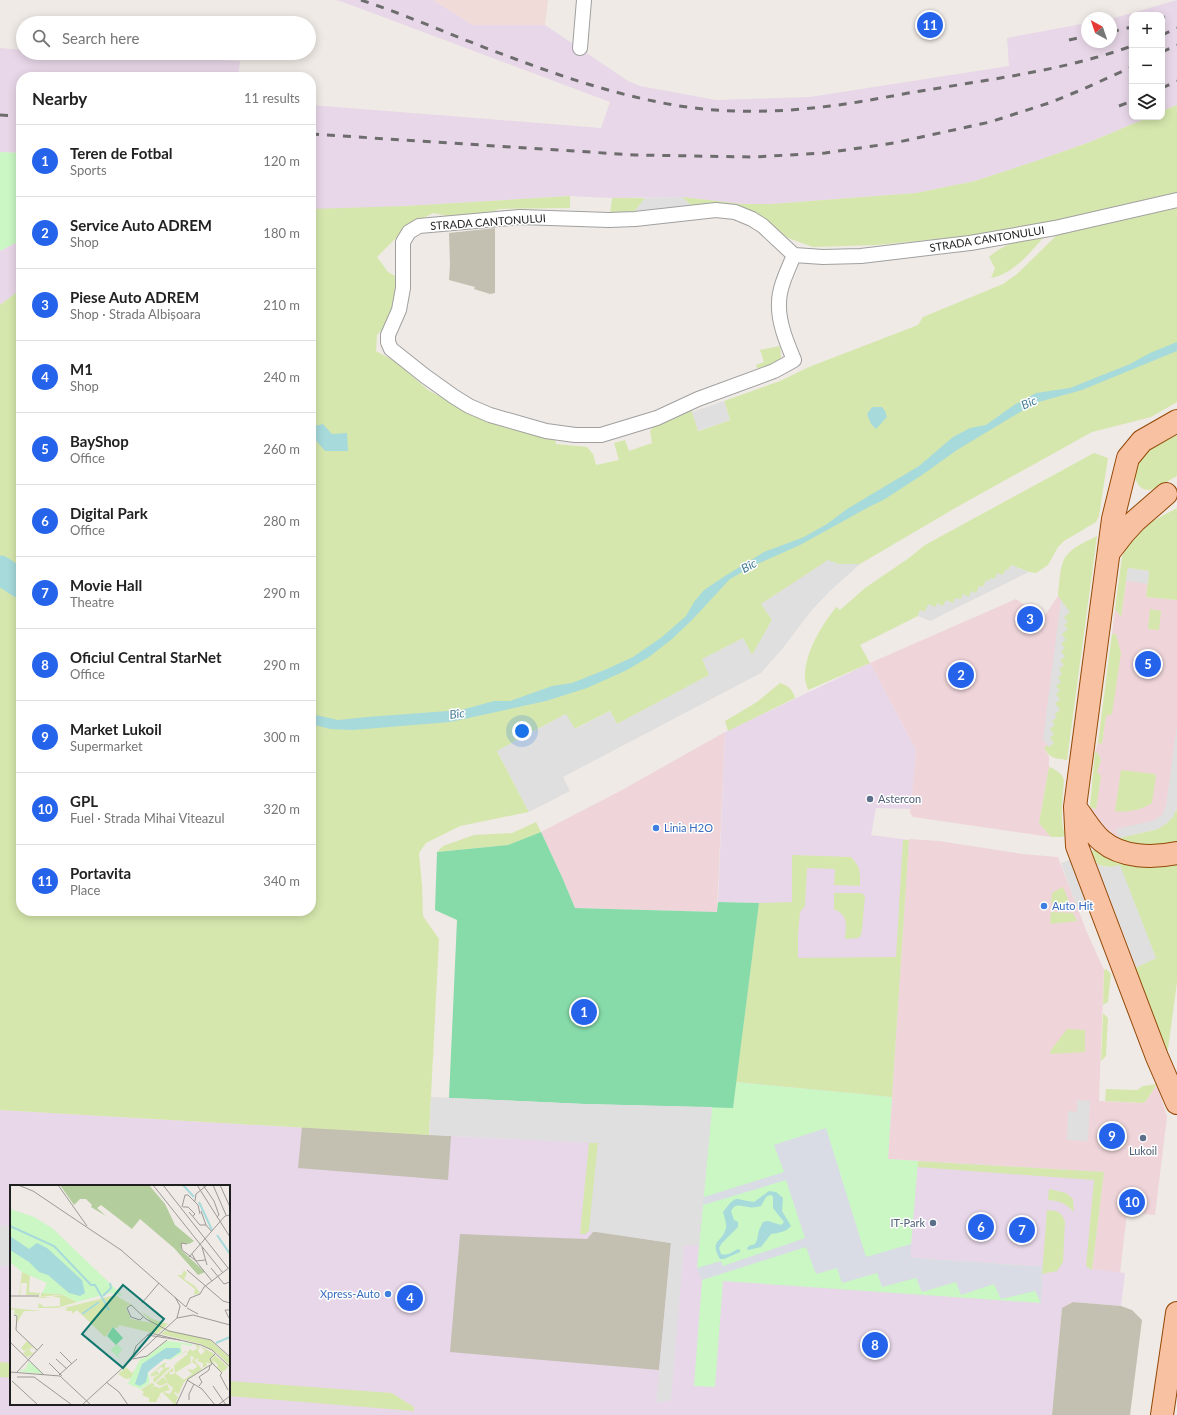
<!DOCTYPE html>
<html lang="en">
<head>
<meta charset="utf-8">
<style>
	:root { --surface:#fff; --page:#f2f2f2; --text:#222; --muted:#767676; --line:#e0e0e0; --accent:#2563eb }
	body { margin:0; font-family:Lato,sans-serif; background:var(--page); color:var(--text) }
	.controls { position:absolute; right:12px; top:12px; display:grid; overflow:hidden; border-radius:8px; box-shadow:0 2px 10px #0003 }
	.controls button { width:36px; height:36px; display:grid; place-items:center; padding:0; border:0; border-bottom:1px solid var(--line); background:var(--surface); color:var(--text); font:20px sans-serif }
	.compass { position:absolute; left:1081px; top:12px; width:36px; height:36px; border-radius:50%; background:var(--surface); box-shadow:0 2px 10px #0003; rotate:320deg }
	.you { position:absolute; left:522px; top:731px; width:14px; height:14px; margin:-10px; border:3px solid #fff; border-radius:50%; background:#1a73e8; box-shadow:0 0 0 6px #1a73e833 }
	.badge { display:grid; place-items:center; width:26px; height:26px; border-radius:50%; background:var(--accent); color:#fff; font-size:13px; font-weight:700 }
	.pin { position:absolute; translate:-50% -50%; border:2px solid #fff; box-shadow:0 1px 4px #0006 }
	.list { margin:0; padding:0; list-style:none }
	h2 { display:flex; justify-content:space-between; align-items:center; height:52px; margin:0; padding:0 16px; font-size:17px }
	h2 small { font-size:13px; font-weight:400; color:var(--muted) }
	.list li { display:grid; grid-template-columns:26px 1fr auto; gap:12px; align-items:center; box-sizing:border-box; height:72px; padding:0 16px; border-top:1px solid var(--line) }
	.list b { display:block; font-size:15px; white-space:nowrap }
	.list p { margin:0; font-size:13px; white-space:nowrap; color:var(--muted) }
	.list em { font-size:13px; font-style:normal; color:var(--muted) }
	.icon { flex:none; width:22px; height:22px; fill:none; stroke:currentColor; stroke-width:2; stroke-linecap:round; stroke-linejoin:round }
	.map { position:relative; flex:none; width:1177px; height:1415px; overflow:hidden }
	.search { position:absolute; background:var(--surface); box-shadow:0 2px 10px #0003; left:16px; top:16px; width:300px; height:44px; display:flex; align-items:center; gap:10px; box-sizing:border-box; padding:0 14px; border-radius:22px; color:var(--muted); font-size:15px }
	.panel { position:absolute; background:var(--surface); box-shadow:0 2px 10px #0003; left:16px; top:72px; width:300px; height:844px; border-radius:16px }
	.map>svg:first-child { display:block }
	.commercial { fill:#efd5d9 }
	.industrial { fill:#e8d7e8; fill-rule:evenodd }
	.military { fill:#f0dbd9 }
	.construction { fill:#c3c0b1 }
	.grass { fill:#d6e7ad }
	.park { fill:#caf7c4 }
	.pitch { fill:#86dba9 }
	.parking { fill:#dfdfdf }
	.plaza { fill:#dadce5 }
	.water { fill:#a7dadb }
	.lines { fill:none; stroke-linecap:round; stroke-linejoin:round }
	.river { stroke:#a7dadb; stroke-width:29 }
	.street-casing { stroke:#a0a0a0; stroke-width:16 }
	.primary-casing { stroke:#934806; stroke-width:24 }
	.street { stroke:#fff; stroke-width:14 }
	.primary { stroke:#f8c1a1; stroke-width:22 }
	.rail { stroke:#6d6d6d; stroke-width:3; stroke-dasharray:8 8; stroke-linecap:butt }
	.service-dot { fill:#5c6f8a; stroke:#fff; stroke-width:1.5 }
	.shop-dot { fill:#3f7fe0; stroke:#fff; stroke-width:1.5 }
	.labels { text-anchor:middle; stroke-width:3; stroke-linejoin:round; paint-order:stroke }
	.street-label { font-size:11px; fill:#1f1f1f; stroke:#fff }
	.service-label { font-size:11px; fill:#4e5e75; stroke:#fff; text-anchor:start }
	.shop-label { font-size:11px; fill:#366cbe; stroke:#fff; text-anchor:start }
	.water-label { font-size:12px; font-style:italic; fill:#457d94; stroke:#fff }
	.inset-river { fill:none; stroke:#a7dadb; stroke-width:2 }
	.inset-road { fill:none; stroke:#9c9996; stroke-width:1 }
	.view { fill:#0f766e; fill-opacity:0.15; stroke:#0f766e; stroke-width:2 }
	.inset-edge { fill:none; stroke:#1f1f1f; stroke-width:2 }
</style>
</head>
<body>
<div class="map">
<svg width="1177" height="1415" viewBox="0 0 1177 1415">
	<rect width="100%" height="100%" fill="#efeae5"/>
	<path class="commercial" d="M1128 568 1149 571 1146 597 1177 600V807L1121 842 1116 840 1091 815 1090 807 1095 809 1097 772 1101 760 1098 753 1095 752 1098 743H1102L1106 716 1116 635 1112 634 1115 609 1121 617Z
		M1058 596 1061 600 1054 743 1044 748 1049 756V767L1039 823 1051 837 913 817 910 813 916 750 870 663 1016 599 1043 618Z
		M725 732 717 912 575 908 562 877 541 832 622 790Z
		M909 839 939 841 1022 854 1058 857 1086 930 1104 970 1099 1101 1143 1103 1146 1101 1157 1084 1167 1117 1155 1215 1127 1213 1120 1273 1092 1270 1104 1172 888 1159Z"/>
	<path class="industrial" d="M335 0H433L473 25H545L628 81 640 86 716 100 810 97 1009 66 1007 38 1087 23V42H1111V19L1177 0V105L1162 111V15H1132V117H1149L1090 142 1039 160 975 181 916 193 771 204H743L682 197 612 198 570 196 405 206 311 211V105L601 128 610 102 343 2Z
		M0 48 23 50V53H87L240 61 238 77H21V153L0 152Z
		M21 240V289L0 305V251Z
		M870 663 916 750 911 809 876 808 871 835 909 840 888 1159 1104 1172 1092 1269 1125 1273 1121 1306 1073 1302 1062 1308 1052 1415H0V1110L429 1135 582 1142 733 1108 759 903 718 902 725 732ZM11 1186H229V1404H11Z"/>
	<path class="military" d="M433 0H548L545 25H473Z"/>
	<path class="construction" d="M495 228V293L490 294 474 289 475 287 449 280 450 265 449 233Z
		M302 1127 451 1136 448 1180 298 1168Z
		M594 1231 671 1243 659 1370 450 1352 460 1234 587 1239Z
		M1073 1302 1121 1306 1132 1310 1142 1320 1130 1415H1052L1062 1308Z"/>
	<path class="grass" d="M1177 105V193L1021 228 958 237 877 245 813 247 788 238 754 212 736 207 710 203 694 208 682 197 743 204H771L916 193 975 181 1039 160 1090 142 1149 117H1162V111Z
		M570 196V208L499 209 484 215 457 218 433 213 407 227 377 257 388 272 395 276C399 299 394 318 377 335L376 351 396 362 428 390 470 413 509 429 523 430 555 438 556 444 587 447 593 454 596 465 619 460 614 443 625 440 629 451 652 443 650 431 655 425 691 409 699 431 730 420 724 401 780 381 809 367 918 325 923 317 1003 284 1017 274 1057 235 1095 225 1177 208V402L1151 417 1092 432 957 507 860 564H839L762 604 772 620 752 656 743 638 710 675 617 724 610 711 574 729 566 714 497 751 529 812 460 826 426 843 419 853 422 885 423 916 439 939 429 1135 0 1110V305L21 289V911H311V209L405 206Z
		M612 198H645L635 211 610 214Z
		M1043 236 1044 237C1029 254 1014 273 991 278L995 268 989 257C1007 242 1021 240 1043 236Z
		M780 346 781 358C774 366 767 367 757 368L756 365 764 362 760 350Z
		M1177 434V476C1169 480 1158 488 1149 490 1139 491 1133 478 1135 470 1136 466 1139 462 1141 459 1149 447 1165 441 1177 434Z
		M1094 453 1108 458 1099 516 1096 522 1064 541 1058 547 1048 565 1036 573 1029 572 1011 565C1007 575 998 576 989 581 984 584 980 590 975 594 960 603 941 605 925 612L920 610 918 616 860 645 870 663 808 690C807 686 804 680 805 675 806 650 821 627 836 607L840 610 865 588 909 558 925 545Z
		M1177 508V600L1146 597 1149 571 1128 568 1121 617 1115 609 1122 557 1128 543 1151 522Z
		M1097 536 1067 760C1054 758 1051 759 1044 748L1047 745 1049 747 1050 729 1055 714 1056 686 1060 660 1062 634 1064 625V617L1061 600 1058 596C1062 556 1060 554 1097 536Z
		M1150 609 1161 611 1159 630 1148 629Z
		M1112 634H1116L1121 653 1112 714 1106 716 1102 744 1098 743Z
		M780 683C789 686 793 690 795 698L728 731 725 721 757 702Z
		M1095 752 1098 753 1101 760 1097 772 1101 776 1096 809 1090 807Z
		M1049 767C1056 770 1061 772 1064 780 1063 798 1059 817 1065 835L1062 837H1051L1039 823Z
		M1121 770 1155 774 1156 776 1152 803C1141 810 1127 813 1115 811Z
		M1177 807V843C1157 846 1142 846 1121 842L1119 838 1158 829 1176 811Z
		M536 822 541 832 508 845 437 852 443 846 474 835 512 833Z
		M903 840H909L892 1097 736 1082 759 903 792 902V855L851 857C861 868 860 871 860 886L834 885 835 869 807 868 805 906 800 912 798 935V958L896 957Z
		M1095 850 1107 857 1177 862V982L1168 1049 1165 1053 1135 968 1156 958 1111 867C1101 866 1094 865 1090 855L1092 851Z
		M1063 887 1070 904 1051 903 1052 893Z
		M834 893H861L865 896 862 930 861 935 858 938 845 939C846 924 849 916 834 909Z
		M1051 912 1073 913 1077 921 1050 924Z
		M1106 969 1111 974 1108 1002 1103 1005 1104 970Z
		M1103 1013 1108 1018 1106 1056 1101 1061Z
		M1067 1029 1085 1030V1052L1050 1054 1051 1050Z
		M1157 1084 1146 1101 1143 1103 1105 1101 1106 1089 1137 1090 1143 1086Z
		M589 1143H598L589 1231 585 1234H580Z
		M918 1161 1104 1172 1092 1270 1086 1266 1094 1180 917 1167Z
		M1049 1189 1066 1193 1073 1199 1074 1212C1065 1203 1060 1201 1048 1200Z
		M1047 1210 1056 1211 1061 1214 1065 1221 1063 1262 1057 1271 1042 1274Z
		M0 1362 11 1363V1378L0 1377Z
		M229 1381 392 1393 414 1407V1411L229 1396Z"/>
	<path class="park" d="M0 152 21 153V240L0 251Z
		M736 1082 892 1097 888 1159 918 1161 910 1258 1042 1267 1041 1303 723 1281 715 1387 694 1386 702 1280 697 1268 712 1107 733 1108Z"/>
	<path class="pitch" d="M541 832 562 877 575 908 717 912 718 902 759 903 733 1108 584 1104 449 1098 457 920 435 910 437 852 508 845Z"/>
	<path class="parking" d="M682 197 694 208 635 211 645 198Z
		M724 401 730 420 698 431 692 412Z
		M828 560 839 564H860L830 591 811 611 783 648 761 673 563 777 570 791 529 812 497 751 566 714 575 729 610 711 617 724 709 675 702 659 743 638 752 655 772 620 761 604Z
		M1011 565 1029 572 930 621 918 616 920 610 925 612 928 604 936 607 937 603 943 606 946 600 953 603 955 598 961 599 963 594 969 597 971 591 976 593 979 586 983 587 986 580 989 581 990 578 995 579 997 573 1003 575 1006 569 1009 570Z
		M1128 568 1149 571 1148 584 1126 581Z
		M1061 600 1070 612 1064 617 1068 622 1064 625 1068 629 1062 634 1066 640 1061 644 1065 648 1061 651 1065 657 1060 660 1064 665 1059 669 1062 674 1058 677 1061 682 1056 686 1060 691 1056 694 1060 700 1055 703 1060 710 1055 714 1057 717 1052 721 1055 725 1050 729 1054 734 1050 738 1054 743 1049 747 1043 739Z
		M1177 725V807L1173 817 1166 824 1158 829 1119 838 1116 829 1152 821 1162 815 1166 806Z
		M1072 859 1089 902 1077 907 1061 863Z
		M1092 860 1101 866 1111 867 1120 865 1156 958 1135 968 1129 953 1130 951 1106 888 1103 886Z
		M431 1097 584 1104 712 1107 699 1246 684 1245 671 1400 656 1403 671 1243 589 1231 598 1143 429 1135Z
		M1077 1100 1090 1101 1088 1141 1067 1140 1068 1111 1077 1112Z
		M0 1225 11 1226V1266H0Z"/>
	<path class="plaza" d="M826 1128 866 1257 911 1244V1258L1042 1267 1041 1303 1035 1291 1001 1299 994 1284 961 1295 956 1282 922 1292 916 1278 882 1287 877 1273 842 1283 837 1268 816 1274 806 1247 702 1280 697 1268 721 1261 723 1266 805 1238 786 1180 703 1205 704 1197 784 1172 774 1145Z"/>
	<path class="water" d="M1177 342V351L1082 390 1035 403 957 450 922 475 885 499 867 508 800 545 753 566 730 579 692 620 672 639 649 657 625 671 587 688 546 701 450 722 353 730 330 729 311 724V714L338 720 367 717 461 710 494 701H510L552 686 572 683 607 669 633 657 662 637 686 616 694 602 704 590 725 576 764 552 804 537 827 524 847 509 919 466 953 437 970 428 986 425 1014 405 1036 393 1070 388 1130 364 1150 353Z
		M872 407H882L885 411 887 417 876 429 871 424 867 414Z
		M323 424 332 434 347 433 348 451H325L313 437 314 426Z
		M769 1191 776 1192 783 1198 782 1211 791 1226C786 1232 778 1233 771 1234L761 1247 748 1250 747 1248 749 1246 755 1244 757 1240 759 1230 763 1222 768 1221 781 1225 784 1222 773 1208V1196L770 1195 766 1197 761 1206C757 1207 752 1208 748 1207 740 1206 736 1203 731 1211L734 1220 738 1222V1227L722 1243 719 1248 721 1254C728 1256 732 1252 738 1249L740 1250V1252L724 1259H720C709 1239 722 1244 726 1228 727 1223 724 1217 723 1212 738 1193 733 1200 754 1202Z"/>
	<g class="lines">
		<path class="river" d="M0 570 21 584"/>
		<g class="street-casing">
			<path id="street" d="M580 48 584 0
				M794 255C788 270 779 287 779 303 778 322 787 343 794 360L774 371 698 399 657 418 601 435H575L546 431 490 415 469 406 453 396 425 376 391 349 388 342V335L399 310 403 288V242L409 232 419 226 520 217 609 220 635 219 716 210 735 212 752 219 763 226 794 255 823 257 861 256 970 243 1055 228 1177 200"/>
		</g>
		<g class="primary-casing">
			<path id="primary" d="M1177 421 1142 441 1128 458 1113 519 1075 807 1077 846 1157 1057 1177 1103
				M1110 551 1124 533 1135 521 1166 494
				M1075 807C1084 818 1091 832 1102 841 1122 858 1153 858 1177 853
				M1162 1415 1177 1313"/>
		</g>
		<use href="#street" class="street"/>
		<use href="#primary" class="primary"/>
		<path class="rail" d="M361 0C412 17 460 39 510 57 560 76 611 93 663 103 717 114 776 113 830 106 865 102 899 94 933 89 1000 78 1068 69 1132 46
			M1162 18 1165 17
			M1111 32 1132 27
			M1162 35 1177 28
			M1069 40 1087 36
			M1162 52 1177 45
			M1162 88 1177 81
			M1119 106 1132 101
			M0 115 21 116
			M311 134 635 155 753 157 825 153 894 143 990 122 1049 103 1081 90 1132 67"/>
	</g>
	<g class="service-dot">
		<circle cx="870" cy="799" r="4"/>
		<circle cx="1143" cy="1138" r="4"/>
		<circle cx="933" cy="1223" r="4"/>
	</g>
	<g class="shop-dot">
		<circle cx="656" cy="828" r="4"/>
		<circle cx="1044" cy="906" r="4"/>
		<circle cx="388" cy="1294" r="4"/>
	</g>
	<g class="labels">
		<g class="street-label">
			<text transform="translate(488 222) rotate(-4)" y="4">STRADA CANTONULUI</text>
			<text transform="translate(987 239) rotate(-9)" y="4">STRADA CANTONULUI</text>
		</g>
		<g class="service-label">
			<text x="878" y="803">Astercon</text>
			<text x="1143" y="1155" text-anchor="middle">Lukoil</text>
			<text x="925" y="1227" text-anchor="end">IT-Park</text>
		</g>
		<g class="shop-label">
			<text x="664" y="832">Linia H2O</text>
			<text x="1052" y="910">Auto Hit</text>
			<text x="380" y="1298" text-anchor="end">Xpress-Auto</text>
		</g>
		<g class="water-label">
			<text transform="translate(1029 403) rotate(-24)" y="4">Bîc</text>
			<text transform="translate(749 566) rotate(-28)" y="4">Bîc</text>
			<text transform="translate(457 714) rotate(-8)" y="4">Bîc</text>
		</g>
	</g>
	<g transform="translate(10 1185)">
		<rect width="220" height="220" fill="#efeae5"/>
		<path d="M174 85 177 88 174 94 185 101 190 108 184 110 185 104 167 90H172ZM12 87 20 90 19 107 30 108 29 110H16L17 98H11L10 110H0H9ZM31 108 51 109 67 117 47 123H28L29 118 34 122 50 121V113L42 111 54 110H46L31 112 43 113H25L31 112ZM105 110 127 123 121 119 116 123 121 134 142 138 131 126 142 134 158 139 147 149 109 140 108 143 105 142 108 144 103 142 95 152 67 125 62 129V126H56L57 123 50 124ZM0 122 1 123 32 126H14L6 139 8 130 4 129 5 125 0 124ZM156 145 200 155 220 173V181L207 168 191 159 151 149ZM17 156 26 165 22 162 19 165 22 168 25 167 18 173 20 170 17 172 13 168 21 161 14 166 11 163ZM184 159 190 161 188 166 191 170 195 166 190 161 205 169 200 174 201 179 196 177 197 181 193 183V178L187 176 189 173 184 175 192 184 174 197 168 210 166 207 164 208 168 212 165 220 152 207 149 210 155 220 149 211 146 217H139V213L132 210 134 207 131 205 141 198 145 199 140 205 144 201 150 203 157 199 160 205 153 207 160 209 163 203 157 198 150 201 146 198 153 192 158 197 154 191 163 183V187H159L161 190 165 188 164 181 168 177 162 181 178 169 176 166 168 174 175 166 179 167V164L183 166 188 163 184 159 183 161ZM180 171 184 172 182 177 187 180 186 183 182 185 177 184 182 189 174 195 165 188 181 178ZM205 170 218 182 214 186 211 187 207 182 208 180 203 175 205 181 201 175ZM154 178H158L155 179V183L161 182 144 198 143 193 146 192 154 183 152 185 154 183 151 182 142 189 147 186 149 188 144 192 145 190 141 192V189ZM116 182 122 188 126 184 121 193 116 194 108 189Z" fill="#d6e7ad" fill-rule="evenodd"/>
		<path d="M50 0H139L155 19 165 40 184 56 179 59 171 58V65L195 87 188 90 164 63 130 34 122 44 91 20 87 23 96 31 81 22 82 20 76 14H70L64 20Z" fill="#b4cd9c"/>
		<path d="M0 24 24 32 42 43 113 111 100 108 67 117 51 109 32 108 37 98 12 87 0 77ZM157 156 183 159 181 161 171 159 172 168 160 175 154 174 138 187 140 197 131 204 118 199 130 174 136 172ZM107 159 112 164 108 170 111 175 101 165 97 168ZM18 177 22 179 33 189 8 186 16 184Z" fill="#caf7c4"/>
		<path d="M103 142 113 153 106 160 97 151Z" fill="#86dba9"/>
		<path d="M0 51 19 64 27 58 37 63 72 95 75 108 70 111 59 108 38 90 29 87 19 77 0 65ZM156 163H169L171 166 160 174H154L138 187 136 197 130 201 125 199 132 179Z" fill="#a7dadb"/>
		<path class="inset-river" d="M173 0 184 12M189 17 202 45M0 41 44 61 81 100H85L99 125M207 50 220 69M93 111 101 103 100 98M72 129 89 117M206 158 220 152"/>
		<path class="inset-road" d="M8 0 23 6 72 39M48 0 77 41M143 0 213 88M153 0 218 83M187 0 220 52M193 0 204 16 209 30 207 32M203 0 216 30M210 0 220 22M185 16 186 9 197 0M172 22 175 10H178L188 20 190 29M173 22H178L185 29 183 31M191 26 196 40M179 27 190 40H196L202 47M72 39 111 65 176 122M177 59 171 58 172 65 185 75 202 96M192 62 197 80M182 69 186 76 195 75M179 72 215 31 220 30M201 83 214 99 220 97M177 85 213 116 220 118M0 111H29M132 118 149 98M176 122 180 113 190 109 194 102 220 82M177 123 188 129M4 130 7 131 6 145 27 165M133 132 130 135 121 132 117 123 121 120 136 134 159 146 201 155 220 172M167 133 183 130 220 140M219 133 215 125H220M137 150 170 155M0 157 34 190M50 167 62 179M122 173 126 161 140 148 191 160 202 165 220 182M46 174 57 184M123 174 137 171 157 155M39 178 52 191M202 178 212 188M0 187 50 191 81 220M7 187 33 159M212 188 210 190 218 205M49 190 67 174M7 192H24L62 220M177 195 192 204 205 220M2 196 28 220M96 197 109 207 118 220M189 201 192 197 189 192 199 185 200 180M203 201 216 220M179 215V209L184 199M72 220 167 133 170 121 165 112M166 220 178 194 202 179 200 174 206 168M208 220 220 211"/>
		<path class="view" d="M113 100 154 134 113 183 72 149Z"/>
		<rect width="220" height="220" class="inset-edge"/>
	</g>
</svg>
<div class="controls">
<button>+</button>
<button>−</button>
<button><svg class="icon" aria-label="layers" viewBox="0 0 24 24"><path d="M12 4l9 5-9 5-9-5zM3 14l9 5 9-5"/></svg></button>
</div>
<svg class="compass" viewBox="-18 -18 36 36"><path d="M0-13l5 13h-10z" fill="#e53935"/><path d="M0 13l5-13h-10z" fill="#767676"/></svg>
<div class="you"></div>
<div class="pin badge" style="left:584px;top:1012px">1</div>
<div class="pin badge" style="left:961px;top:675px">2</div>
<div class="pin badge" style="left:1030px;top:619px">3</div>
<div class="pin badge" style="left:410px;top:1298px">4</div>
<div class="pin badge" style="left:1148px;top:664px">5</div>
<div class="pin badge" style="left:981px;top:1227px">6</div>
<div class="pin badge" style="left:1022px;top:1230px">7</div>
<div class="pin badge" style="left:875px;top:1345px">8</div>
<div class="pin badge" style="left:1112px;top:1136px">9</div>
<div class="pin badge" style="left:1132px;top:1202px">10</div>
<div class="pin badge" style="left:930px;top:25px">11</div>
<div class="search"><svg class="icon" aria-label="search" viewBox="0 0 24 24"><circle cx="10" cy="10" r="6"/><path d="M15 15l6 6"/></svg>Search here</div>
<section class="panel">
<h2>Nearby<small>11 results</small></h2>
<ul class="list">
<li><span class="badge">1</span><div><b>Teren de Fotbal</b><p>Sports</p></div><em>120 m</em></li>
<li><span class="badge">2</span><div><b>Service Auto ADREM</b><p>Shop</p></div><em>180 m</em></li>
<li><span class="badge">3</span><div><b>Piese Auto ADREM</b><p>Shop · Strada Albișoara</p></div><em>210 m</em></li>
<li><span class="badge">4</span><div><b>M1</b><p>Shop</p></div><em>240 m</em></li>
<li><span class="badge">5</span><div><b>BayShop</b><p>Office</p></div><em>260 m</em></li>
<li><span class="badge">6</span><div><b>Digital Park</b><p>Office</p></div><em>280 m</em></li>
<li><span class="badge">7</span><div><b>Movie Hall</b><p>Theatre</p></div><em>290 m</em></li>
<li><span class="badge">8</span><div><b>Oficiul Central StarNet</b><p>Office</p></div><em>290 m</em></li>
<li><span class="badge">9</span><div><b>Market Lukoil</b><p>Supermarket</p></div><em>300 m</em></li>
<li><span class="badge">10</span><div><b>GPL</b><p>Fuel · Strada Mihai Viteazul</p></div><em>320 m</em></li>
<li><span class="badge">11</span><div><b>Portavita</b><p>Place</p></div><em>340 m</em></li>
</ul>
</section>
</div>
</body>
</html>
